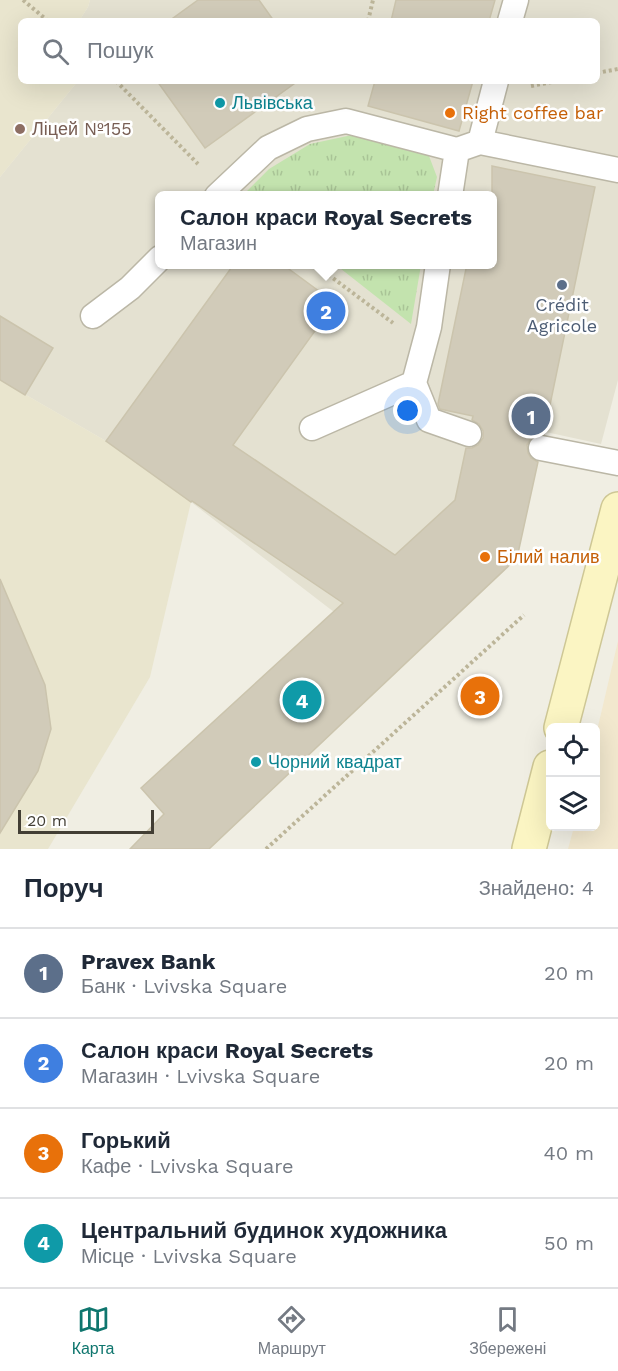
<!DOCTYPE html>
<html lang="uk">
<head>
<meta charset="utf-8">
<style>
	:root { --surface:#fff; --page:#f2f2f3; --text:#1f2937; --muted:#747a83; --line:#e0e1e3; --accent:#0f766e }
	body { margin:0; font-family:"Work Sans",sans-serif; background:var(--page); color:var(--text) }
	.controls { position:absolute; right:18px; bottom:18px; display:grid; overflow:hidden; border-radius:9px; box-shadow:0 6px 24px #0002 }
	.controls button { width:54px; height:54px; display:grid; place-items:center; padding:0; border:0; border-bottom:2px solid var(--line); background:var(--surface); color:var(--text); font:30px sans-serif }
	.scale { position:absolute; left:18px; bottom:15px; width:136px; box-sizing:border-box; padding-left:6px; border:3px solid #423e34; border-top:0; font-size:16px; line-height:21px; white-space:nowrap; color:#423e34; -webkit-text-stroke:4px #fff; paint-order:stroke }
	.you { position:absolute; left:408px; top:411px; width:21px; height:21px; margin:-15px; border:4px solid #fff; border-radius:50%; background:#1a73e8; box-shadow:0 0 0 9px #1a73e833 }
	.badge { display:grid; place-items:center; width:39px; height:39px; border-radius:50%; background:var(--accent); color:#fff; font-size:20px; font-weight:700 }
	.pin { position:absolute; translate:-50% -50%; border:3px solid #fff; box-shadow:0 2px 6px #0006 }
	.popup { position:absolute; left:155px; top:191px; width:342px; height:78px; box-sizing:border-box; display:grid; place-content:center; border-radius:9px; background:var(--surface); filter:drop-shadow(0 2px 4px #0005); font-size:20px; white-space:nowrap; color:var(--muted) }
	.popup b { font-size:22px; color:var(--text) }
	.popup::after { content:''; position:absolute; left:50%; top:100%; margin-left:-12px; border:12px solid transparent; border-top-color:var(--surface) }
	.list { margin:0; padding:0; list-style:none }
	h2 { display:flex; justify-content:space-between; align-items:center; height:78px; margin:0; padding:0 24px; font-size:26px }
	h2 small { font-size:20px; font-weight:400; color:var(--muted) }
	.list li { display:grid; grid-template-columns:39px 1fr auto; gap:18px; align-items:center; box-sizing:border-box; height:90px; padding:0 24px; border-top:2px solid var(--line) }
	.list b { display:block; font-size:22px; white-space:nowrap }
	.list p { margin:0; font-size:20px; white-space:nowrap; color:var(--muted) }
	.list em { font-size:20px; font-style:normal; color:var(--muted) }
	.icon { flex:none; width:33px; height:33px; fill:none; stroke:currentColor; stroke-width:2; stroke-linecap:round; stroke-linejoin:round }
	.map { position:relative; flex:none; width:618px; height:849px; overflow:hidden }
	.search { position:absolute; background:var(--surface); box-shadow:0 6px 24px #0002; left:18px; right:18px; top:18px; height:66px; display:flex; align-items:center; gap:15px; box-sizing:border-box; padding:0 21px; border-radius:9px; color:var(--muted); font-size:22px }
	.sheet { height:438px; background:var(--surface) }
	nav { display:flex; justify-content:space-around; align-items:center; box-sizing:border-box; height:84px; border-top:2px solid var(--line); background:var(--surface); font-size:16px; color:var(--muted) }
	nav a { display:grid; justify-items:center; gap:3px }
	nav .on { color:var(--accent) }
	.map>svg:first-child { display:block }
	.residential { fill:#e4e1d1; fill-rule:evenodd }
	.commercial { fill:#f2e8ce }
	.education { fill:#e9e5ce }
	.grass { fill:url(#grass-tufts) }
	.building { fill:#d1cbb9; stroke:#cbc4ad; stroke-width:1.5 }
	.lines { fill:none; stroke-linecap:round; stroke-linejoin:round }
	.service-casing { stroke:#bbb7a6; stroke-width:27 }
	.secondary-casing { stroke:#cec795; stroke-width:36 }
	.path { stroke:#bcb599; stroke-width:4; stroke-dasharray:3 3; stroke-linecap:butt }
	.service { stroke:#fff; stroke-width:24 }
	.secondary { stroke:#fbf5c3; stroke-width:33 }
	.culture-dot { fill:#0f9aa8; stroke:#fff; stroke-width:2 }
	.food-dot { fill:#e8710a; stroke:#fff; stroke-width:2 }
	.education-dot { fill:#8d6e63; stroke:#fff; stroke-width:2 }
	.service-dot { fill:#5c6f8a; stroke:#fff; stroke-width:2 }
	.labels { text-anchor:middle; stroke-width:5; stroke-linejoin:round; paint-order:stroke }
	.culture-label { font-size:18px; fill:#0d838f; stroke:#fff; text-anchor:start }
	.food-label { font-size:18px; fill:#c56008; stroke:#fff; text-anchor:start }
	.education-label { font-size:18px; fill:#785e54; stroke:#fff; text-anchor:start }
	.service-label { font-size:18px; fill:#4e5e75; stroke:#fff }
</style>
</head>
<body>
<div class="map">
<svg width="618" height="849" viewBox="0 0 618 849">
	<defs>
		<pattern id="grass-tufts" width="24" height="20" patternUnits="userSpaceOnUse" patternTransform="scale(1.5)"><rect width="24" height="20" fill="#c3e3ae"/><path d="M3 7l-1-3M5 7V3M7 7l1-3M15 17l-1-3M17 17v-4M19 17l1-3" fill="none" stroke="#a9c496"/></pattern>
	</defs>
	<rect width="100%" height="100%" fill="#f0eee3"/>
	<path class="residential" d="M90 0H618V380L601 444 473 416 455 500 334 612 191 502 106 441 0 380V177L78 81H597V21H79L88 7ZM160 196H493V264H160Z"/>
	<path class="commercial" d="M618 641V849H568L574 827 596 826V735Z"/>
	<path class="education" d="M0 0H90L88 7 79 21H21V81H78L0 177Z
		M0 380 106 441 191 502 150 677 48 849H0Z"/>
	<path class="grass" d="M352 135 429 156 437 177 433 195 248 196 245 193 269 169 310 144Z
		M336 265H421L411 324Z"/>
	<path class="building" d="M198 0H259L274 21H169Z
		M396 0H495L489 21H391Z
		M157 81H298L205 148Z
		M375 81H473L459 131 368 106Z
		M492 166 595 187 544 434 536 435 531 438 527 445 528 453 531 458 538 462 517 558 209 849H130L164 814 141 788 343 603 192 501 191 502 106 441 234 264H282L335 303 233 445 395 555 455 500 466 448H472L478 445 483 438V431L479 424 472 420 473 416 440 409 438 404 467 264H492Z
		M0 316 53 348 25 395 0 380Z
		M0 579 45 685 51 729 38 771 0 833Z"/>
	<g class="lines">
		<g class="service-casing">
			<path id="service" d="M510 21 516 0
				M480 142 496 81
				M457 150 480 142 618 170
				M217 196 268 148 307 129 346 121 457 150 450 196
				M438 264 429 327 414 383 429 420 469 434
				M93 316 130 288 160 258
				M312 428 414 383
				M541 448 618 463"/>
		</g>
		<g class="secondary-casing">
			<path id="secondary" d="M561 728 618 509
				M529 849 550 767"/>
		</g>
		<path class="path" d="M23 0 48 21
			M368 21 373 0
			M597 73 618 69
			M116 81 198 164
			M531 86 557 81
			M314 264 393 323
			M266 849 524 615"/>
		<use href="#service" class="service"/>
		<use href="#secondary" class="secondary"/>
	</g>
	<g class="culture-dot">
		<circle cx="220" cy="103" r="6"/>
		<circle cx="256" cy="762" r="6"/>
	</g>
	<g class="food-dot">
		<circle cx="450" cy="113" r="6"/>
		<circle cx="485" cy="557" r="6"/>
	</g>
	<circle class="education-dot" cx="20" cy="129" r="6"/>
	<circle class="service-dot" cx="562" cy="285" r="6"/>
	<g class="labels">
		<g class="culture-label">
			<text x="232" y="109">Львівська</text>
			<text x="268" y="768">Чорний квадрат</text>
		</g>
		<g class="food-label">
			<text x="462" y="119">Right coffee bar</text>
			<text x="497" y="563">Білий налив</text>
		</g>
		<g class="education-label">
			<text x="32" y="135">Ліцей №155</text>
		</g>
		<g class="service-label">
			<text x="562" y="311">Crédit<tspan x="562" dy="21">Agricole</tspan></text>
		</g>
	</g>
</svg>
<div class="controls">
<button><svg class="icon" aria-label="locate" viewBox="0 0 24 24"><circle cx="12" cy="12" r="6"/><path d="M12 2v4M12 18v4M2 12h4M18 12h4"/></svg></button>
<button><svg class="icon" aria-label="layers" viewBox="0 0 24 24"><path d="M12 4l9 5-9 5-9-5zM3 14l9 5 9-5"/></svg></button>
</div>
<div class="scale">20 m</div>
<div class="you"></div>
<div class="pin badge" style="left:531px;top:416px;background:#5c6f8a">1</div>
<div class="pin badge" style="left:326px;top:311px;background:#3f7fe0">2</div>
<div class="popup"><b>Салон краси Royal Secrets</b>Магазин</div>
<div class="pin badge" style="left:480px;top:696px;background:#e8710a">3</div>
<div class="pin badge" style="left:302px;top:700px;background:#0f9aa8">4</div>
<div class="search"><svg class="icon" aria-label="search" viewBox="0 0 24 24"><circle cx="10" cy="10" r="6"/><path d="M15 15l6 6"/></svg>Пошук</div>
</div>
<section class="sheet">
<h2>Поруч<small>Знайдено: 4</small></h2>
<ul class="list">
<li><span class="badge" style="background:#5c6f8a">1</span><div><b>Pravex Bank</b><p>Банк · Lvivska Square</p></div><em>20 m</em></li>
<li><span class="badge" style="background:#3f7fe0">2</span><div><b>Салон краси Royal Secrets</b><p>Магазин · Lvivska Square</p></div><em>20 m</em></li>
<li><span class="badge" style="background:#e8710a">3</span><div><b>Горький</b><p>Кафе · Lvivska Square</p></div><em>40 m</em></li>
<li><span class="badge" style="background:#0f9aa8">4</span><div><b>Центральний будинок художника</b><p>Місце · Lvivska Square</p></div><em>50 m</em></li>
</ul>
</section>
<nav>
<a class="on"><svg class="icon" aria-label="map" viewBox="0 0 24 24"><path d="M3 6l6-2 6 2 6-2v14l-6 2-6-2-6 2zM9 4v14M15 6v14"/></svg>Карта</a>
<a><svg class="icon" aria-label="directions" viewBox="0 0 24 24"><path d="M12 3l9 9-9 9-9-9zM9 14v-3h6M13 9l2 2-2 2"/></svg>Маршрут</a>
<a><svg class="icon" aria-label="saved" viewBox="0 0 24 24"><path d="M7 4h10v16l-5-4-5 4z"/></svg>Збережені</a>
</nav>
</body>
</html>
